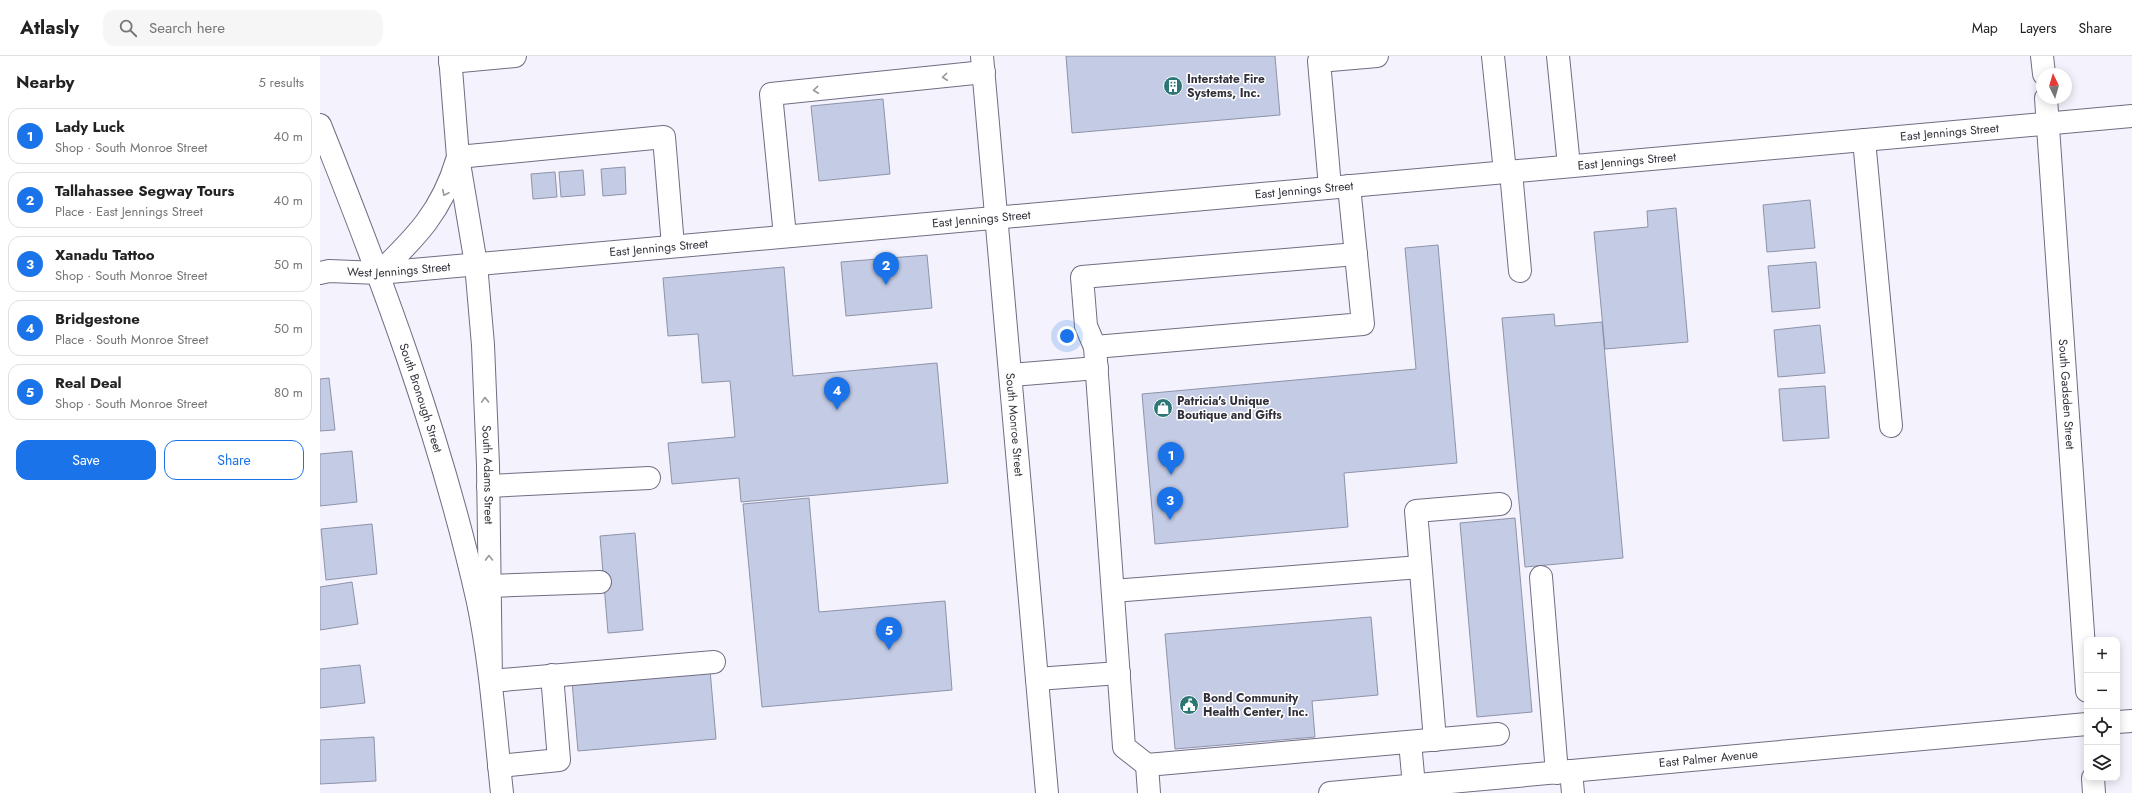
<!DOCTYPE html>
<html lang="en">
<head>
<meta charset="utf-8">
<style>
	:root { --surface:#fff; --page:#f6f6f6; --text:#222; --muted:#767676; --line:#e0e0e0; --accent:#1a73e8 }
	body { margin:0; font-family:Jost,sans-serif; background:var(--page); color:var(--text) }
	.controls { position:absolute; right:12px; bottom:12px; display:grid; overflow:hidden; border-radius:8px; box-shadow:0 2px 10px #0003 }
	.controls button { width:36px; height:36px; display:grid; place-items:center; padding:0; border:0; border-bottom:1px solid var(--line); background:var(--surface); color:var(--text); font:20px sans-serif }
	.compass { position:absolute; left:1716px; top:12px; width:36px; height:36px; border-radius:50%; background:var(--surface); box-shadow:0 2px 10px #0003; rotate:355deg }
	.you { position:absolute; left:747px; top:280px; width:14px; height:14px; margin:-10px; border:3px solid #fff; border-radius:50%; background:#1a73e8; box-shadow:0 0 0 6px #1a73e833 }
	.badge { display:grid; place-items:center; width:26px; height:26px; border-radius:50%; background:var(--accent); color:#fff; font-size:13px; font-weight:700 }
	.pin { position:absolute; translate:-50% -33px; filter:drop-shadow(0 1px 2px #0008) }
	.pin::after { content:''; position:absolute; top:21px; width:14px; height:12px; background:inherit; clip-path:polygon(0 0,100% 0,50% 100%) }
	.list { margin:0; padding:0; list-style:none }
	h2 { display:flex; justify-content:space-between; align-items:center; height:52px; margin:0; padding:0 16px; font-size:17px }
	h2 small { font-size:13px; font-weight:400; color:var(--muted) }
	.list li { display:grid; grid-template-columns:26px 1fr auto; gap:12px; align-items:center; box-sizing:border-box; height:56px; margin:0 8px 8px; padding:0 8px; border:1px solid var(--line); border-radius:12px }
	.list b { display:block; font-size:15px; white-space:nowrap }
	.list p { margin:0; font-size:13px; white-space:nowrap; color:var(--muted) }
	.list em { font-size:13px; font-style:normal; color:var(--muted) }
	.actions { display:flex; gap:8px; padding:12px 16px }
	.actions a { flex:1; padding:9px 0; border:1px solid var(--accent); border-radius:12px; text-align:center; font-size:14px; color:var(--accent) }
	.actions .main { background:var(--accent); color:#fff }
	.icon { flex:none; width:22px; height:22px; fill:none; stroke:currentColor; stroke-width:2; stroke-linecap:round; stroke-linejoin:round }
	.map { position:relative; flex:none; width:1812px; height:737px; overflow:hidden }
	header { display:flex; align-items:center; gap:24px; box-sizing:border-box; height:56px; padding:0 20px; background:var(--surface); border-bottom:1px solid var(--line) }
	header strong { font-size:19px }
	nav { display:flex; gap:22px; margin-inline-start:auto; font-size:14px }
	.search { width:280px; height:36px; background:var(--page); display:flex; align-items:center; gap:10px; box-sizing:border-box; padding:0 14px; border-radius:12px; color:var(--muted); font-size:15px }
	main { display:flex }
	aside { flex:1; background:var(--surface) }
	.map>svg:first-child { display:block }
	.building { fill:#c4cbe4; stroke:#8d93aa }
	.lines { fill:none; stroke-linecap:round; stroke-linejoin:round }
	.minor-casing { stroke:#716c83; stroke-width:24 }
	.major-casing { stroke:#716c83; stroke-width:24 }
	.minor { stroke:#fff; stroke-width:22 }
	.major { stroke:#fff; stroke-width:22 }
	.oneway { stroke:#98989c }
	.labels { text-anchor:middle; stroke-width:3; stroke-linejoin:round; paint-order:stroke }
	.poi-label { font-size:12px; font-weight:bold; fill:#32303a; stroke:#fff; text-anchor:start }
	.street-label { font-size:12px; fill:#32303a; stroke:#fff }
</style>
</head>
<body>
<header>
<strong>Atlasly</strong>
<div class="search"><svg class="icon" aria-label="search" viewBox="0 0 24 24"><circle cx="10" cy="10" r="6"/><path d="M15 15l6 6"/></svg>Search here</div>
<nav><a>Map</a><a>Layers</a><a>Share</a></nav>
</header>
<main>
<aside>
<h2>Nearby<small>5 results</small></h2>
<ul class="list">
<li><span class="badge">1</span><div><b>Lady Luck</b><p>Shop · South Monroe Street</p></div><em>40 m</em></li>
<li><span class="badge">2</span><div><b>Tallahassee Segway Tours</b><p>Place · East Jennings Street</p></div><em>40 m</em></li>
<li><span class="badge">3</span><div><b>Xanadu Tattoo</b><p>Shop · South Monroe Street</p></div><em>50 m</em></li>
<li><span class="badge">4</span><div><b>Bridgestone</b><p>Place · South Monroe Street</p></div><em>50 m</em></li>
<li><span class="badge">5</span><div><b>Real Deal</b><p>Shop · South Monroe Street</p></div><em>80 m</em></li>
</ul>
<div class="actions"><a class="main">Save</a><a>Share</a></div>
</aside>
<div class="map">
<svg width="1812" height="737" viewBox="0 0 1812 737">
	<rect width="100%" height="100%" fill="#f4f2fc"/>
	<path class="building" d="M746 0H955L960 59 752 77Z
		M563 43 570 118 499 125 491 50Z
		M305 111 306 138 283 140 281 113Z
		M263 114 265 139 241 141 239 116Z
		M235 116 237 141 213 143 211 118Z
		M1490 144 1495 192 1447 196 1443 149Z
		M1356 152 1368 286 1285 293 1274 176 1328 171 1327 155Z
		M1118 189 1137 407 1024 417 1028 471 835 488 822 338 1096 313 1085 192Z
		M607 199 612 252 526 260 521 206Z
		M1496 206 1500 252 1452 256 1448 210Z
		M464 211 473 320 617 307 628 427 421 446 419 422 352 428 348 387 415 381 410 325 382 327 378 278 348 280 343 222Z
		M1234 258 1235 270 1282 266 1303 502 1205 511 1182 262Z
		M1500 269 1505 317 1458 321 1454 274Z
		M9 322 15 374 0 375V323Z
		M1505 330 1509 382 1463 385 1459 333Z
		M32 395 37 446 0 450V398Z
		M489 442 499 556 625 545 632 634 442 651 423 448Z
		M1195 462 1212 656 1157 661 1140 467Z
		M52 468 57 518 6 524 1 473Z
		M315 477 323 574 288 577 280 480Z
		M32 526 38 568 0 574V531Z
		M1051 561 1058 639 992 645 995 681 855 693 845 578Z
		M40 609 45 647 0 652V613Z
		M390 614 396 683 258 695 252 626Z
		M54 681 56 725 0 728V684Z"/>
	<g class="lines">
		<g class="minor-casing">
			<g id="minor">
				<path id="s1" d="M130 0 138 101 156 208 163 289 168 409 171 625 394 606"/>
				<path d="M1173 0 1185 116"/>
				<path d="M1238 0 1249 110"/>
				<path d="M1722 0 1724 18"/>
				<path d="M130 6 195 0"/>
				<path id="s2" d="M1726 42 1767 635"/>
				<path d="M1544 84 1571 370"/>
				<path d="M138 101 344 81 353 190"/>
				<path d="M1191 116 1200 215"/>
				<path d="M1010 131 999 5 1057 0"/>
				<path d="M465 180 451 38 664 16"/>
				<path d="M1036 198 762 221 766 270 775 291 804 691 827 709 1178 678"/>
				<path id="s3" d="M0 217 9 215 59 217 1812 60"/>
				<path d="M59 217C96 181 122 155 137 104"/>
				<path d="M775 291 1043 268 1029 130"/>
				<path d="M691 319 777 312"/>
				<path d="M168 430 329 422"/>
				<path d="M1221 521 1237 717"/>
				<path d="M169 530 280 526"/>
				<path d="M793 535 1100 511"/>
				<path d="M717 623 799 617"/>
				<path d="M1797 666 1812 665"/>
				<path d="M1115 684 1096 455 1180 448"/>
				<path d="M1090 686 1094 730"/>
				<path d="M827 709 829 737"/>
				<path d="M179 710 239 704 232 619"/>
				<path d="M1251 715 1253 737"/>
				<path d="M1773 722 1774 737"/>
				<path id="s4" d="M1010 737 1767 668"/>
			</g>
		</g>
		<g class="major-casing">
			<g id="major">
				<path id="s5" d="M662 0 727 737"/>
				<path id="s6" d="M0 69C63 226 121 381 158 546 171 609 175 673 182 737"/>
			</g>
		</g>
		<use href="#minor" class="minor"/>
		<use href="#major" class="major"/>
	</g>
	<defs><path id="oneway-chevron" d="M-2-3.5L2.5 0L-2 3.5" fill="none" stroke-width="1.6" stroke-linecap="round" stroke-linejoin="round"/></defs>
	<g class="oneway">
		<use href="#oneway-chevron" transform="translate(625 21) rotate(174)"/>
		<use href="#oneway-chevron" transform="translate(496 34) rotate(174)"/>
		<use href="#oneway-chevron" transform="translate(125 137) rotate(117)"/>
		<use href="#oneway-chevron" transform="translate(165 344) rotate(-92)"/>
		<use href="#oneway-chevron" transform="translate(169 502) rotate(-91)"/>
	</g>
	<defs>
		<g id="building-disc" transform="scale(1)"><circle r="9.5" fill="#2c7675" stroke="#fff"/><path d="M-4-6H4V6H1V3H-1V6H-4ZM-2.5-4.3h1.7v1.8h-1.7ZM.8-4.3h1.7v1.8H.8ZM-2.5-1h1.7V.8h-1.7ZM.8-1h1.7V.8H.8Z" fill="#fff"/></g>
		<g id="shop-disc" transform="scale(1)"><circle r="9.5" fill="#2c7675" stroke="#fff"/><path d="M-5-2.5h2.3a2.7 3.5 0 0 1 5.4 0H5L5.5 6h-11ZM-1.5-2.5h3a1.5 2.3 0 0 0-3 0Z" fill="#fff"/></g>
		<g id="civic-disc" transform="scale(1)"><circle r="9.5" fill="#2c7675" stroke="#fff"/><path d="M-.6-6.5H3V-4.5H.6V-3L4-1V1h2V6H-6V1h2V-1L-.6-3ZM-1.2 2.5V6h2.4V2.5Z" fill="#fff"/></g>
	</defs>
	<g fill-rule="evenodd">
		<use href="#building-disc" x="853" y="30"/>
		<use href="#shop-disc" x="843" y="352"/>
		<use href="#civic-disc" x="869" y="649"/>
	</g>
	<g class="labels">
		<g class="poi-label">
			<text x="867" y="27">Interstate Fire<tspan x="867" dy="14">Systems, Inc.</tspan></text>
			<text x="857" y="349">Patricia's Unique<tspan x="857" dy="14">Boutique and Gifts</tspan></text>
			<text x="883" y="646">Bond Community<tspan x="883" dy="14">Health Center, Inc.</tspan></text>
		</g>
		<g class="street-label">
			<text dy="4" stroke="none"><textPath href="#s3" startOffset="1636">East Jennings Street</textPath></text>
			<text dy="4" stroke="none"><textPath href="#s3" startOffset="1312">East Jennings Street</textPath></text>
			<text dy="4" stroke="none"><textPath href="#s3" startOffset="988">East Jennings Street</textPath></text>
			<text dy="4" stroke="none"><textPath href="#s3" startOffset="664">East Jennings Street</textPath></text>
			<text dy="4" stroke="none"><textPath href="#s3" startOffset="340">East Jennings Street</textPath></text>
			<text dy="4" stroke="none"><textPath href="#s3" startOffset="79">West Jennings Street</textPath></text>
			<text dy="4" stroke="none"><textPath href="#s2" startOffset="297">South Gadsden Street</textPath></text>
			<text dy="4" stroke="none"><textPath href="#s6" startOffset="291">South Bronough Street</textPath></text>
			<text dy="4" stroke="none"><textPath href="#s5" startOffset="370">South Monroe Street</textPath></text>
			<text dy="4" stroke="none"><textPath href="#s1" startOffset="421">South Adams Street</textPath></text>
			<text dy="4" stroke="none"><textPath href="#s4" startOffset="380">East Palmer Avenue</textPath></text>
		</g>
	</g>
</svg>
<div class="controls">
<button>+</button>
<button>−</button>
<button><svg class="icon" aria-label="locate" viewBox="0 0 24 24"><circle cx="12" cy="12" r="6"/><path d="M12 2v4M12 18v4M2 12h4M18 12h4"/></svg></button>
<button><svg class="icon" aria-label="layers" viewBox="0 0 24 24"><path d="M12 4l9 5-9 5-9-5zM3 14l9 5 9-5"/></svg></button>
</div>
<svg class="compass" viewBox="-18 -18 36 36"><path d="M0-13l5 13h-10z" fill="#e53935"/><path d="M0 13l5-13h-10z" fill="#767676"/></svg>
<div class="you"></div>
<div class="pin badge" style="left:851px;top:419px">1</div>
<div class="pin badge" style="left:566px;top:229px">2</div>
<div class="pin badge" style="left:850px;top:464px">3</div>
<div class="pin badge" style="left:517px;top:354px">4</div>
<div class="pin badge" style="left:569px;top:594px">5</div>
</div>
</main>
</body>
</html>
